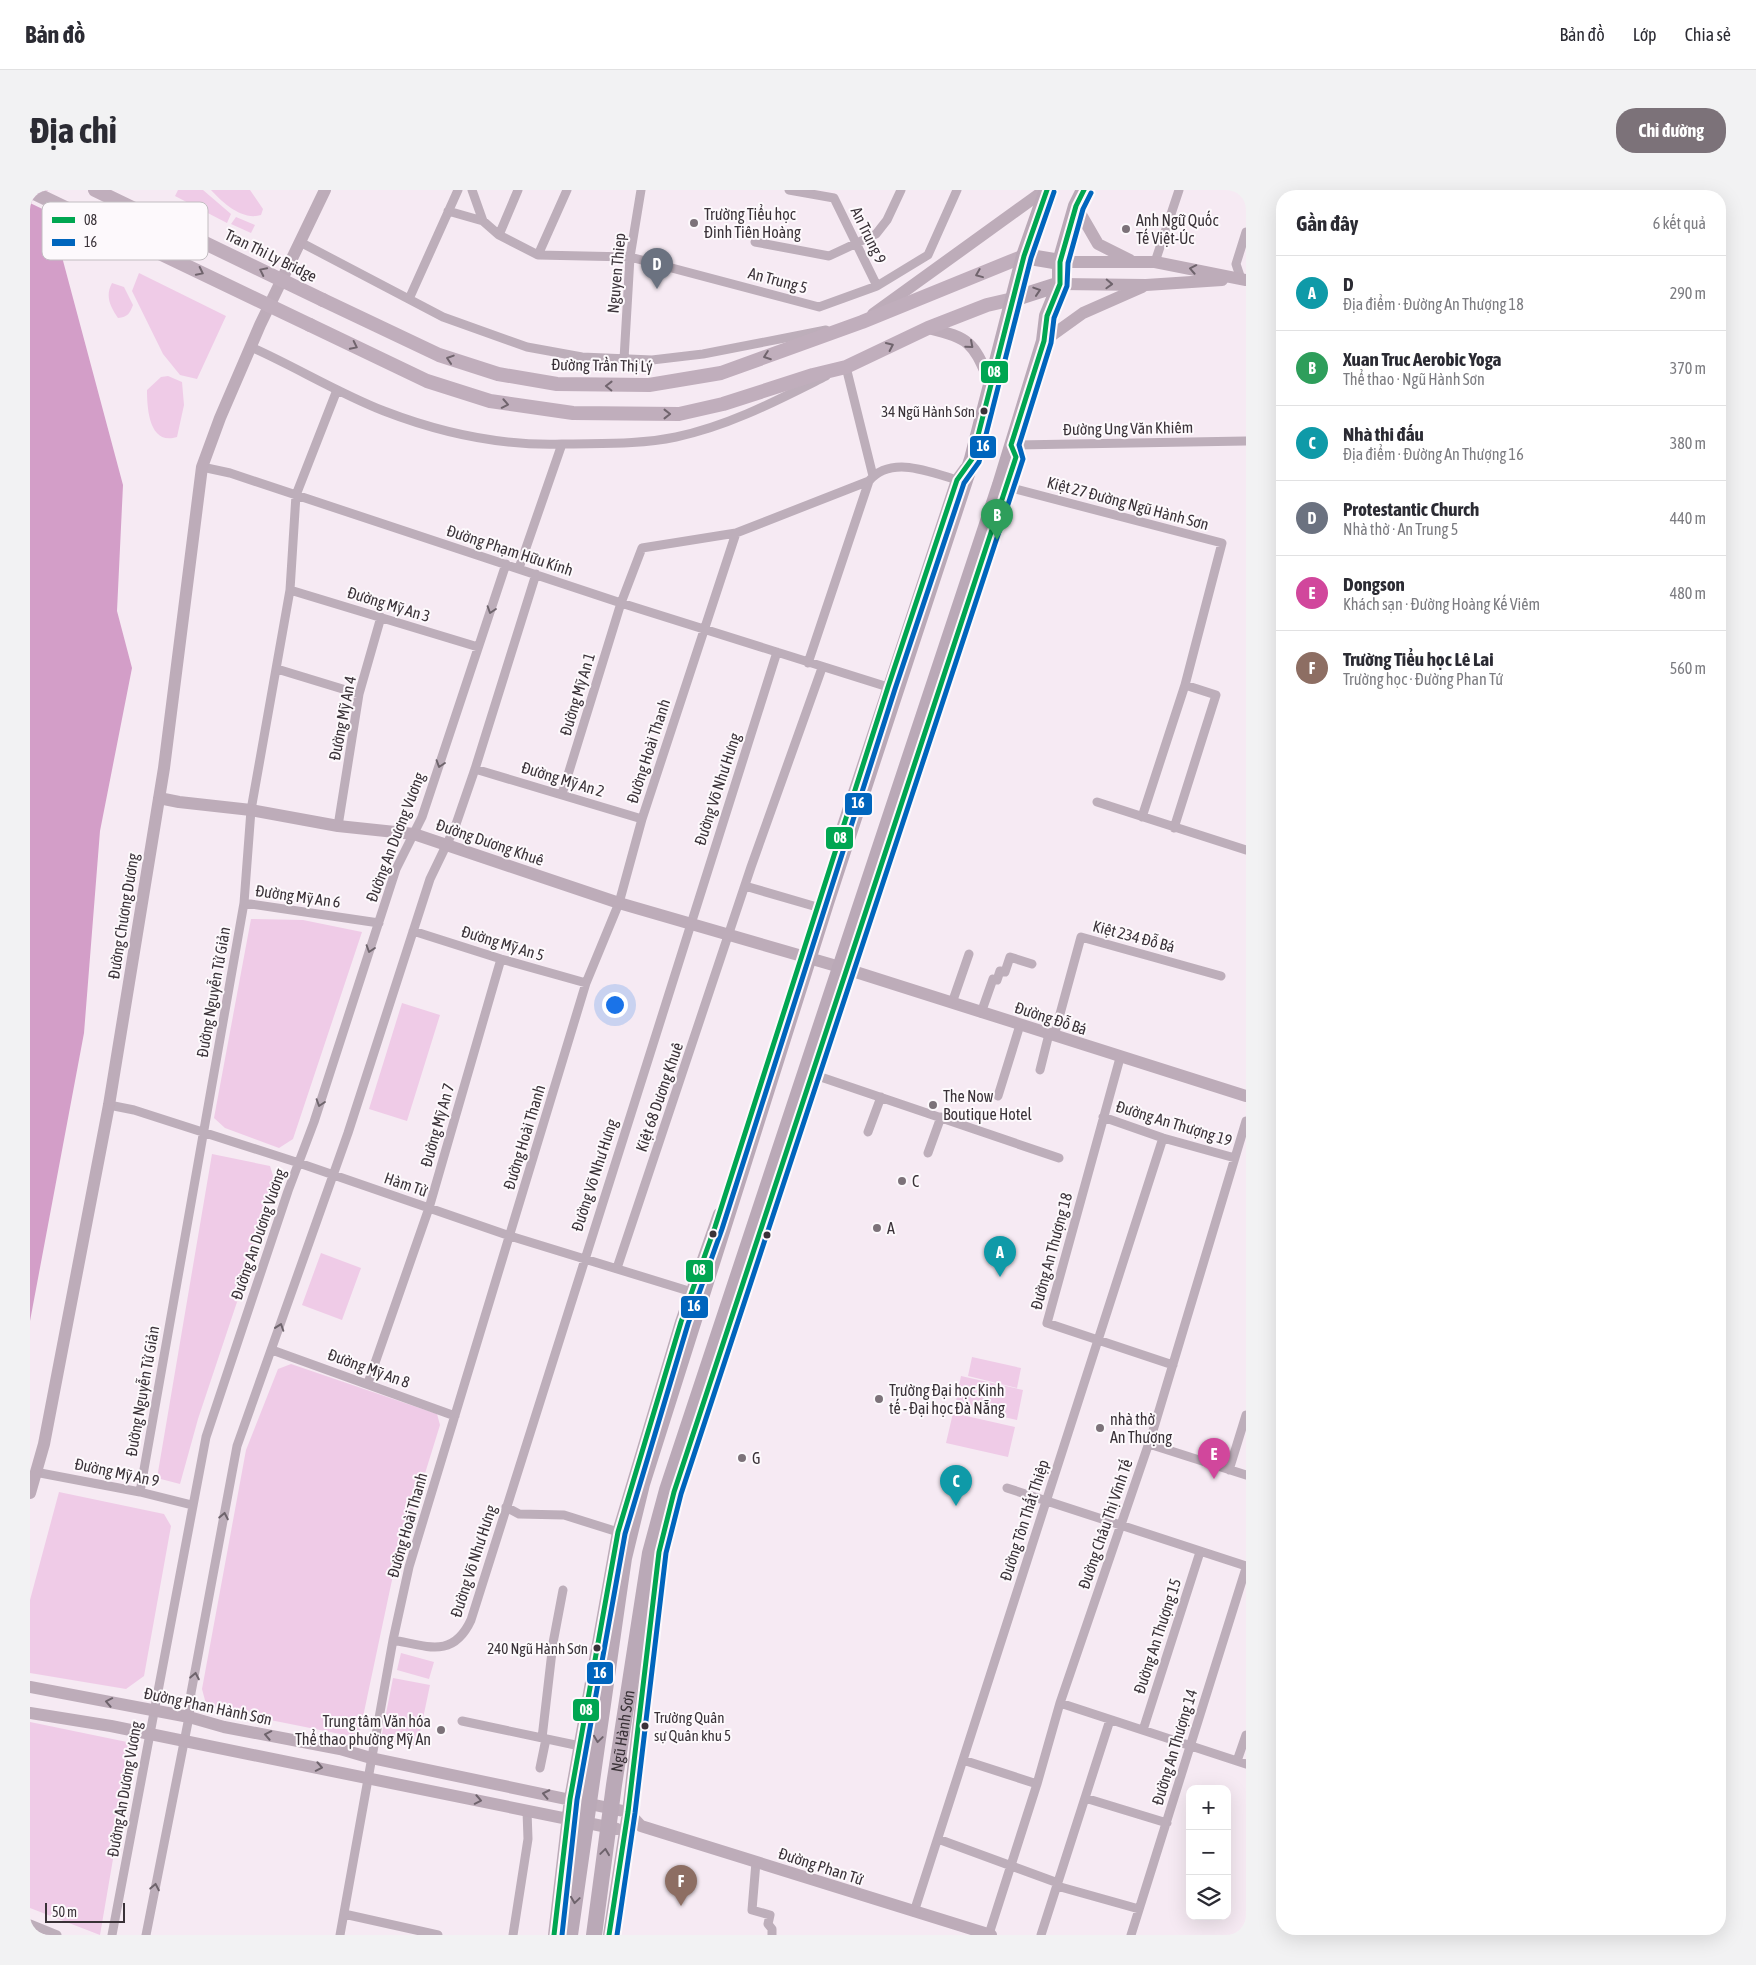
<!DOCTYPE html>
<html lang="vi">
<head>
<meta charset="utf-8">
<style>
	:root { --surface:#fff; --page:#f2f2f3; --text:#2b2b33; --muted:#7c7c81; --line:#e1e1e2; --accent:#7c7279 }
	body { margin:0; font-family:"Asap Condensed",sans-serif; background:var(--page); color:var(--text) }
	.controls { position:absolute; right:15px; bottom:15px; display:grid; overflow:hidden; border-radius:10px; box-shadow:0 5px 20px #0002 }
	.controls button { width:45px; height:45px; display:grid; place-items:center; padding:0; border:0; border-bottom:1px solid var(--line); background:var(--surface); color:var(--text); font:25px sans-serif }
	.scale { position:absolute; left:15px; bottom:12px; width:80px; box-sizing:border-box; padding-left:5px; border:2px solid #3a3238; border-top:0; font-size:14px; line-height:18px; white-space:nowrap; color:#3a3238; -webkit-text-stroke:4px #fdf9fc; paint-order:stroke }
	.you { position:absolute; left:584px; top:814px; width:18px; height:18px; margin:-12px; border:4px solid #fff; border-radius:50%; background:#1a73e8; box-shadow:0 0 0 8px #1a73e833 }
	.badge { display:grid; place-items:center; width:32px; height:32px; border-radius:50%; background:var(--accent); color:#fff; font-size:16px; font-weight:700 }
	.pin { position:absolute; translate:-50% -41px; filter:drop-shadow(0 1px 2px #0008) }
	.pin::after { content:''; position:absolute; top:26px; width:18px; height:15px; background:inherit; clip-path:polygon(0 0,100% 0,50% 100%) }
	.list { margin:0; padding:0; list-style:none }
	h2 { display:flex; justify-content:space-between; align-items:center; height:65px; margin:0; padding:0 20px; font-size:21px }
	h2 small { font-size:16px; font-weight:400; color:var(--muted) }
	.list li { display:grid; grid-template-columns:32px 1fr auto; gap:15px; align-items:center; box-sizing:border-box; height:75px; padding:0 20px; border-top:1px solid var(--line) }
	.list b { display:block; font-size:19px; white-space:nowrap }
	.list p { margin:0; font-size:16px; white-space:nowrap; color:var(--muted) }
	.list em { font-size:16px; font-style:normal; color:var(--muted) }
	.icon { flex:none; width:28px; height:28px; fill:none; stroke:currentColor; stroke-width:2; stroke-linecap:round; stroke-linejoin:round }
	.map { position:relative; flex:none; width:1216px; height:1745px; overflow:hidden; border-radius:20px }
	header { display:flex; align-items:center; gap:30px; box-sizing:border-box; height:70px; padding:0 25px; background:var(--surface); border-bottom:1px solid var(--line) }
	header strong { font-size:24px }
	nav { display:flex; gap:28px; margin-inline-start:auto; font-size:18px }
	.intro { display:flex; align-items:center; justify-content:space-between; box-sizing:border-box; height:120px; padding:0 30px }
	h1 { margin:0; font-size:35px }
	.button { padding:12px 22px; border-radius:20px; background:var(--accent); color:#fff; font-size:18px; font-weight:700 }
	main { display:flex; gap:30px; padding:0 30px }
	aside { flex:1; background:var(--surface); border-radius:20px; box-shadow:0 5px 20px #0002 }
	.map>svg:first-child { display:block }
	.green { fill:#efcbe7 }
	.water { fill:#d39ec8 }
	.pier { fill:#f6eaf3 }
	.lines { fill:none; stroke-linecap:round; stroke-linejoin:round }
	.street { stroke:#bdaeba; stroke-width:9 }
	.secondary { stroke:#bdacb9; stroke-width:12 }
	.primary { stroke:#c0aebc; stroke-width:14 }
	.highway { stroke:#baa9b7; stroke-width:16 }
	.primary-bridge { stroke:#c0aebc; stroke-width:14 }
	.bus-1-casing { stroke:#fdf9fc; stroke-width:9 }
	.bus-2-casing { stroke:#fdf9fc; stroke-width:9 }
	.bus-1 { stroke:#00a651; stroke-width:5 }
	.bus-2 { stroke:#0065bd; stroke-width:5 }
	.oneway { stroke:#6e636c }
	.oneway2 { stroke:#70646d }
	.oneway3 { stroke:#6d626b }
	.oneway4 { stroke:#6e646c }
	.poi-dot { fill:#7c7279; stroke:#fdf9fc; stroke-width:2 }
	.bus-dot { fill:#3a3238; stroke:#fdf9fc; stroke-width:2 }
	.labels { text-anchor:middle; stroke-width:4; stroke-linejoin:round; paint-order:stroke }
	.bus-label { font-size:15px; fill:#3a3238; stroke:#fdf9fc; text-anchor:end }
	.poi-label { font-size:16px; fill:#3a3238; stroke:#fdf9fc; text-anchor:start }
	.street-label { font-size:16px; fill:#3a3238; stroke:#fdf9fc }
	.key { fill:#fdf9fc; stroke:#c2bdc1; stroke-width:1 }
	.key-label { font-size:14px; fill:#3a3238 }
	.line-badge { stroke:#fdf9fc; stroke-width:2 }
	.badge-label { font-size:14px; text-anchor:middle; font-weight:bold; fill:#fff }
</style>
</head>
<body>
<header>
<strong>Bản đồ</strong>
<nav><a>Bản đồ</a><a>Lớp</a><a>Chia sẻ</a></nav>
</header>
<div class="intro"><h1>Địa chỉ</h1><a class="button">Chỉ đường</a></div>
<main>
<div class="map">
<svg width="1216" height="1745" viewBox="0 0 1216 1745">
	<rect width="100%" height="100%" fill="#f6eaf3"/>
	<path class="green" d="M148 0H173L201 24 197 33 145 6Z
		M181 0H220L233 19 231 25C212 31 192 12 181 0Z
		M206 27 225 35 221 43 201 34Z
		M109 83 196 126 167 189 150 185 133 164 102 101Z
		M82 93 94 97 103 115C100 123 98 127 88 128 80 116 75 106 82 93Z
		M138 186 152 192 154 215 147 247C119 256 117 218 117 200L131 187Z
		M221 729 273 730 332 742 263 949 249 958 195 938 184 928Z
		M372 813 410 825 377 931 339 919Z
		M182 964 240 976 246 995 168 1229 150 1294 127 1288Z
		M291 1063 331 1078 312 1130 272 1115Z
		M942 1167 991 1178 987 1198 938 1186Z
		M261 1174 407 1224 410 1235 362 1390 330 1541 320 1546 195 1521 176 1514 172 1499 216 1260 248 1179Z
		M931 1186 993 1200 987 1230 925 1216Z
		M923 1223 985 1237 978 1267 916 1253Z
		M29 1302 134 1324 141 1336 114 1486 96 1499 0 1483V1410Z
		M371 1463 404 1472 399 1489 367 1480Z
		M363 1488 400 1495 387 1557 351 1549Z
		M0 1532 97 1552 101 1564 70 1745 0 1718Z"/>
	<path class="water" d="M0 0H18L24 37 93 295 87 421 102 478 70 641 54 843 0 1131Z"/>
	<path class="pier" d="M0 0H21L25 25 0 13Z"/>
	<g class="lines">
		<path class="street" d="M442 0 453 31
			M759 0 804 8
			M804 8 847 96
			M418 21 453 31 469 45 508 65 600 67 789 117 847 96 898 65 927 0
			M469 45 488 0
			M270 52 413 127 497 157 552 167 622 170 673 164 796 140
			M725 52 799 66 846 44 857 30 871 0
			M508 65 537 0
			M1125 72 1149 0
			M1211 89 1206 74 1216 42
			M379 109 428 0
			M221 157C266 177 308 203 354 221 411 243 471 256 532 254 571 253 607 255 646 247 699 236 748 210 796 186
			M594 169 600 67 611 0
			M813 178 816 177 843 286
			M981 255 1216 251
			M172 277 200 283 591 413 858 497
			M970 295 1192 353 1155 495 1112 627
			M489 378 532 254
			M260 400 448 457
			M778 473 839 291
			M247 479 329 504
			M445 579 612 629
			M532 604 591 413 612 358 706 343 839 291C861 265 900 282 927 290
			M1067 612 1216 660
			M308 636 329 504 351 427
			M1144 638 1186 505 1155 495
			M715 696 787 717
			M214 713 349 733
			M383 741 471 769 556 793
			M922 813 939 764
			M951 823 963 789 967 790 970 781 975 782 980 767 1002 774
			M1024 846 1051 747 1191 786
			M1090 868 1017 1133 1143 1175
			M1010 880 1019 844
			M779 883 1029 968
			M968 906 990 835
			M79 915 104 920 269 973 480 1046 662 1102
			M1073 927 1133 948 1205 968
			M838 942 851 907
			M898 963 911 927
			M587 1078 721 677 792 478
			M242 1160 425 1226
			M338 1193 399 1018 471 769
			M1119 1254 1216 1285
			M1199 1280 1216 1225
			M5 1282 110 1302 162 1315
			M977 1298 1216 1376
			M110 1302 214 713 221 620 260 400 266 305 307 200
			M476 1317 489 1324 534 1325 588 1342
			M363 1450C397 1456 423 1469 441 1430L747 462
			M1030 1513 1216 1574
			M432 1531 550 1556
			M1113 1540 1170 1362
			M512 1548 523 1453 533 1400
			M933 1570 1007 1594
			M1207 1571 1216 1545
			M510 1578 516 1549
			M1055 1608 1137 1633
			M908 1649 1028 1693
			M726 1672 722 1720 740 1725 738 1734 742 1739V1745
			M1027 1696 1109 1719
			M884 1722 1133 948
			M314 1724 408 1745
			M0 1734 27 1745
			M959 1744 1007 1594 1030 1513 1122 1244 1216 931
			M82 1745 176 1247 258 1001 284 932 366 679 392 627 476 374
			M116 1745 159 1527 161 1503 207 1256 318 943 400 689 425 637 445 579 506 384
			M310 1745 363 1450 379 1377 556 793 589 713 612 629 706 343
			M483 1745 498 1649 497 1621
			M1011 1745 1080 1530
			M1101 1745 1216 1378"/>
		<path class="secondary" d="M1046 16 1068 54 1100 70
			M1030 72H1125L1216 90
			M1030 94 1116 95 1192 90
			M843 124 1015 0
			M898 138C944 149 943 154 962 196
			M1014 151 1053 123 1112 97
			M129 608 149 612 221 620 308 636 384 644 589 713 810 777 1216 906
			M813 636 927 290 935 279
			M663 1246 798 838
			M0 1303 14 1254 79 915 134 578 172 277 190 228 230 135 295 0
			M0 1497 159 1527 194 1537 310 1559 341 1568 598 1622 611 1636
			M0 1523 81 1536 587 1639
			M611 1636 961 1745
			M524 1745 540 1609 588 1342 651 1132 689 1024
			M579 1745 598 1622 629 1362 640 1320"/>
		<path class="primary" d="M293 110 409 165 468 184 527 194 619 195 691 183 832 132 994 66
			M280 135 397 191 460 211 543 223 649 224 693 214 783 185 816 177 898 138 957 115 983 109"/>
		<g class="highway">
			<path d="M994 66 1030 72"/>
			<path d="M983 109 1030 94"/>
			<path d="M540 1745 588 1409 594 1368 612 1294 796 713 942 269 994 66 1017 0"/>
			<path id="s1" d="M564 1745 584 1595 620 1363 637 1300 970 295 1014 151 1017 126 1030 94V72L1046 16 1054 0"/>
		</g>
		<path class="primary-bridge" d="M65 0 293 110
			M0 1 280 135"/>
		<g class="bus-1-casing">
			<path id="bus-1" d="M524 1745 540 1609 588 1342 651 1132 685 1037 858 497 927 290 942 269 994 66 1017 0
				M579 1745 598 1622 629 1362 644 1302 986 267 981 255 1014 151 1017 126 1030 94V72L1046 16 1054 0"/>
		</g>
		<g class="bus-2-casing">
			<path id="bus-2" d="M532 1745 547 1610 595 1344 658 1134 692 1039 865 499 934 293 949 272 1001 68 1024 2
				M587 1745 605 1623 636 1363 651 1304 993 269 989 255 1021 153 1024 128 1037 96 1038 73 1053 19 1061 3"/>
		</g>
		<use href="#bus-1" class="bus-1"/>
		<use href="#bus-2" class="bus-2"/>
	</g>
	<defs><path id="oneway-chevron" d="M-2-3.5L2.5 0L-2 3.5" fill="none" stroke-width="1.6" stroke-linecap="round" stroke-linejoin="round" transform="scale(1.25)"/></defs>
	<g class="oneway">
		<use href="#oneway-chevron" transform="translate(1163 79) rotate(-169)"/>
		<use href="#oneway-chevron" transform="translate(1079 94) rotate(2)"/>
		<use href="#oneway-chevron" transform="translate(940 155) rotate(41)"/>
		<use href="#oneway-chevron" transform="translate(79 1512) rotate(-169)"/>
		<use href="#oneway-chevron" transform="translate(238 1545) rotate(-169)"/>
		<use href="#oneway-chevron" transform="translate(289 1577) rotate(11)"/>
		<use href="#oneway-chevron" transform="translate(516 1604) rotate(-168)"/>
		<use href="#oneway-chevron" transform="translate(448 1610) rotate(11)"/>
	</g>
	<g class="oneway2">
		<use href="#oneway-chevron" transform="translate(233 81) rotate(-154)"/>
		<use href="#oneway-chevron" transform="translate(170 82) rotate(26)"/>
		<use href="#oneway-chevron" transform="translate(949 84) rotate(158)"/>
		<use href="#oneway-chevron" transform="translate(324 156) rotate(26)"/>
		<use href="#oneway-chevron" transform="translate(860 156) rotate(-25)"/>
		<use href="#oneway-chevron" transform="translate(737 166) rotate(160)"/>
		<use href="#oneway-chevron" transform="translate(420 169) rotate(-162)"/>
		<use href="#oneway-chevron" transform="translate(579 196) rotate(-179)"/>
		<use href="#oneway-chevron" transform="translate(475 214) rotate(11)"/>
		<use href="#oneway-chevron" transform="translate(637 224)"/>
	</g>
	<g class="oneway3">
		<use href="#oneway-chevron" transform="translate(1007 101) rotate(-18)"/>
		<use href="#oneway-chevron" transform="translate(568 1549) rotate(98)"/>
		<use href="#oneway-chevron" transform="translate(575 1662) rotate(-82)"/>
		<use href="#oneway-chevron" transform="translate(545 1710) rotate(98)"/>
	</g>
	<g class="oneway4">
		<use href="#oneway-chevron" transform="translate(461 420) rotate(108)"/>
		<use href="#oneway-chevron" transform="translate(410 574) rotate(108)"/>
		<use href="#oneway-chevron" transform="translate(340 759) rotate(108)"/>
		<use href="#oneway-chevron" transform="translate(290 913) rotate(108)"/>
		<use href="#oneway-chevron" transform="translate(250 1137) rotate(-71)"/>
		<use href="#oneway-chevron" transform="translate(194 1326) rotate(-79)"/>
		<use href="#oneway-chevron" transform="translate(165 1486) rotate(-79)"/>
		<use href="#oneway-chevron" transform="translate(125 1697) rotate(-79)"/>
	</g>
	<g class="poi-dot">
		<circle cx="664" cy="33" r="5"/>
		<circle cx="1096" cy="39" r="5"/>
		<circle cx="903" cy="915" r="5"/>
		<circle cx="872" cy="991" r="5"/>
		<circle cx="847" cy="1038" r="5"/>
		<circle cx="849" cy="1209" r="5"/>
		<circle cx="1070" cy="1238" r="5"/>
		<circle cx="712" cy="1268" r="5"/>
		<circle cx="411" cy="1540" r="5"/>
	</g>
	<g class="bus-dot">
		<circle cx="954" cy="221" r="4.5"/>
		<circle cx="683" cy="1044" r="4.5"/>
		<circle cx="737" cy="1045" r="4.5"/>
		<circle cx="567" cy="1458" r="4.5"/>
		<circle cx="615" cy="1536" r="4.5"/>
	</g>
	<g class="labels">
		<g class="bus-label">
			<text x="945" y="227">34 Ngũ Hành Sơn</text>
			<text x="558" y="1464">240 Ngũ Hành Sơn</text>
			<text x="624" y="1533" text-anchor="start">Trường Quân<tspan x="624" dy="18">sự Quân khu 5</tspan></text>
		</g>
		<g class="poi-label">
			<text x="674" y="30">Trường Tiểu học<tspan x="674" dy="18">Đinh Tiên Hoàng</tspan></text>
			<text x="1106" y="36">Anh Ngữ Quốc<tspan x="1106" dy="18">Tế Việt-Úc</tspan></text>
			<text x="913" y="912">The Now<tspan x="913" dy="18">Boutique Hotel</tspan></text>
			<text x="882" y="997">C</text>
			<text x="857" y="1044">A</text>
			<text x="859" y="1206">Trường Đại học Kinh<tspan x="859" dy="18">tế - Đại học Đà Nẵng</tspan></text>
			<text x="1080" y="1235">nhà thờ<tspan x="1080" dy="18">An Thượng</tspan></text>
			<text x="722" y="1274">G</text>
			<text x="401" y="1537" text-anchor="end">Trung tâm Văn hóa<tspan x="401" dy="18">Thể thao phường Mỹ An</tspan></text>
		</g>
		<g class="street-label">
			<text transform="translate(839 45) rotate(64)" y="6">An Trung 9</text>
			<text transform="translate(241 65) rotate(26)" y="6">Tran Thi Ly Bridge</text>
			<text transform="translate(586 83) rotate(-85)" y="6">Nguyen Thiep</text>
			<text transform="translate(748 90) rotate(15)" y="6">An Trung 5</text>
			<text transform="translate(572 175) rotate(1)" y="6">Đường Trần Thị Lý</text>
			<text transform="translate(1098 238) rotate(-1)" y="6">Đường Ung Văn Khiêm</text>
			<text transform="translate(1098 313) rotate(15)" y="6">Kiệt 27 Đường Ngũ Hành Sơn</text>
			<text transform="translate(480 360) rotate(18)" y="6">Đường Phạm Hữu Kính</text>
			<text transform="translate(359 414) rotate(17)" y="6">Đường Mỹ An 3</text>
			<text transform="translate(547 504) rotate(-73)" y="6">Đường Mỹ An 1</text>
			<text transform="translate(312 528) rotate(-79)" y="6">Đường Mỹ An 4</text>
			<text transform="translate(618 561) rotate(-72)" y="6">Đường Hoài Thanh</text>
			<text transform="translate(533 589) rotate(17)" y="6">Đường Mỹ An 2</text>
			<text transform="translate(687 599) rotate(-72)" y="6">Đường Võ Như Hưng</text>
			<text transform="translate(365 647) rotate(-69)" y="6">Đường An Dương Vương</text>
			<text transform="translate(460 652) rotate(19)" y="6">Đường Dương Khuê</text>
			<text transform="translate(268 706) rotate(8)" y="6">Đường Mỹ An 6</text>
			<text transform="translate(93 726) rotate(-81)" y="6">Đường Chương Dương</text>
			<text transform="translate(1104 746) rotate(15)" y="6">Kiệt 234 Đỗ Bá</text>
			<text transform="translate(473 753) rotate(17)" y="6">Đường Mỹ An 5</text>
			<text transform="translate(183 802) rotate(-80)" y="6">Đường Nguyễn Tử Giản</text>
			<text transform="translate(1021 828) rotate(18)" y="6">Đường Đỗ Bá</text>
			<text transform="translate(629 907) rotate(-71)" y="6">Kiệt 68 Dương Khuê</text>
			<text transform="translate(1144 933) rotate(17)" y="6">Đường An Thượng 19</text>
			<text transform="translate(407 935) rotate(-74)" y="6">Đường Mỹ An 7</text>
			<text transform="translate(494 947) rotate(-73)" y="6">Đường Hoài Thanh</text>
			<text transform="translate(564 985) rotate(-72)" y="6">Đường Võ Như Hưng</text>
			<text transform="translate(376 994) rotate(19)" y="6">Hàm Tử</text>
			<text transform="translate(228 1044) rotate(-71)" y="6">Đường An Dương Vương</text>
			<text transform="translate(1021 1061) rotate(-75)" y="6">Đường An Thượng 18</text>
			<text transform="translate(339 1178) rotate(20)" y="6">Đường Mỹ An 8</text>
			<text transform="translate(112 1201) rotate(-80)" y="6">Đường Nguyễn Tử Giản</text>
			<text transform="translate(87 1282) rotate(12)" y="6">Đường Mỹ An 9</text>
			<text transform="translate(994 1330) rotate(-72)" y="6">Đường Tôn Thất Thiệp</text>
			<text transform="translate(1075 1334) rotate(-71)" y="6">Đường Châu Thị Vĩnh Tế</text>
			<text transform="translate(377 1335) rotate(-74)" y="6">Đường Hoài Thanh</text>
			<text transform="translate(443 1371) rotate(-72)" y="6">Đường Võ Như Hưng</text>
			<text transform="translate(1127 1446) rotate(-72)" y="6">Đường An Thượng 15</text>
			<text transform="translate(178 1516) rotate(12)" y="6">Đường Phan Hành Sơn</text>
			<text dy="6" stroke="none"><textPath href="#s1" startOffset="206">Ngũ Hành Sơn</textPath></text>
			<text transform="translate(1144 1557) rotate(-73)" y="6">Đường An Thượng 14</text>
			<text transform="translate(94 1599) rotate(-80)" y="6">Đường An Dương Vương</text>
			<text transform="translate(791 1676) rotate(18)" y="6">Đường Phan Tứ</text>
		</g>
	</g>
	<rect x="12" y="12" width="166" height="58" rx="8" class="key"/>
	<rect x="22" y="27" width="23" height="6" fill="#00a651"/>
	<rect x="22" y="49" width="23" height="7" fill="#0065bd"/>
	<g class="key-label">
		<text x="54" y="35">08</text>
		<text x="54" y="57">16</text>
	</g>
	<g class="line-badge">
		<rect x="950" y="170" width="29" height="24" rx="5" fill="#00a651"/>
		<rect x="939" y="245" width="28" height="24" rx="5" fill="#0065bd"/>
		<rect x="814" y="602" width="29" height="24" rx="5" fill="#0065bd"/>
		<rect x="795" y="636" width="29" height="24" rx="5" fill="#00a651"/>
		<rect x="655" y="1069" width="29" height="24" rx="5" fill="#00a651"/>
		<rect x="650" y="1105" width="29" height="24" rx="5" fill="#0065bd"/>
		<rect x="556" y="1471" width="28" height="24" rx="5" fill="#0065bd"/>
		<rect x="542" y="1508" width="28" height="24" rx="5" fill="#00a651"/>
	</g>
	<g class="badge-label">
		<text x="964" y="187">08</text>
		<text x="953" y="261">16</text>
		<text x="828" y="618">16</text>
		<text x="810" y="653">08</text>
		<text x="669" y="1085">08</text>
		<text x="664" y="1121">16</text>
		<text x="570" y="1488">16</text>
		<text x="556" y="1525">08</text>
	</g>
</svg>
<div class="controls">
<button>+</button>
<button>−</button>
<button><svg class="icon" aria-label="layers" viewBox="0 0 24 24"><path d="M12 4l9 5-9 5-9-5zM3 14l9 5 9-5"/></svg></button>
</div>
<div class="scale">50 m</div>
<div class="you"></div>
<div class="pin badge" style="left:970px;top:1087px;background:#0f9aa8">A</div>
<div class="pin badge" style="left:967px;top:350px;background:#2e9e5b">B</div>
<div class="pin badge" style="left:926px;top:1316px;background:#0f9aa8">C</div>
<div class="pin badge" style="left:627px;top:99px;background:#6b7280">D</div>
<div class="pin badge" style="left:1184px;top:1289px;background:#d1479c">E</div>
<div class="pin badge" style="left:651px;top:1716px;background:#8d6e63">F</div>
</div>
<aside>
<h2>Gần đây<small>6 kết quả</small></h2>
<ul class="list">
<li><span class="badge" style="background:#0f9aa8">A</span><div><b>D</b><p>Địa điểm · Đường An Thượng 18</p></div><em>290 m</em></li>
<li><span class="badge" style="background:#2e9e5b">B</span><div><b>Xuan Truc Aerobic Yoga</b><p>Thể thao · Ngũ Hành Sơn</p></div><em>370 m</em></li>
<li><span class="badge" style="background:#0f9aa8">C</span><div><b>Nhà thi đấu</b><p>Địa điểm · Đường An Thượng 16</p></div><em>380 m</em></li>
<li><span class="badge" style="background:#6b7280">D</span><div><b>Protestantic Church</b><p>Nhà thờ · An Trung 5</p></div><em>440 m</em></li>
<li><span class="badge" style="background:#d1479c">E</span><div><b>Dongson</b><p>Khách sạn · Đường Hoàng Kế Viêm</p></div><em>480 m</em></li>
<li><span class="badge" style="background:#8d6e63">F</span><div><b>Trường Tiểu học Lê Lai</b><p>Trường học · Đường Phan Tứ</p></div><em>560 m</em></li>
</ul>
</aside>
</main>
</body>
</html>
